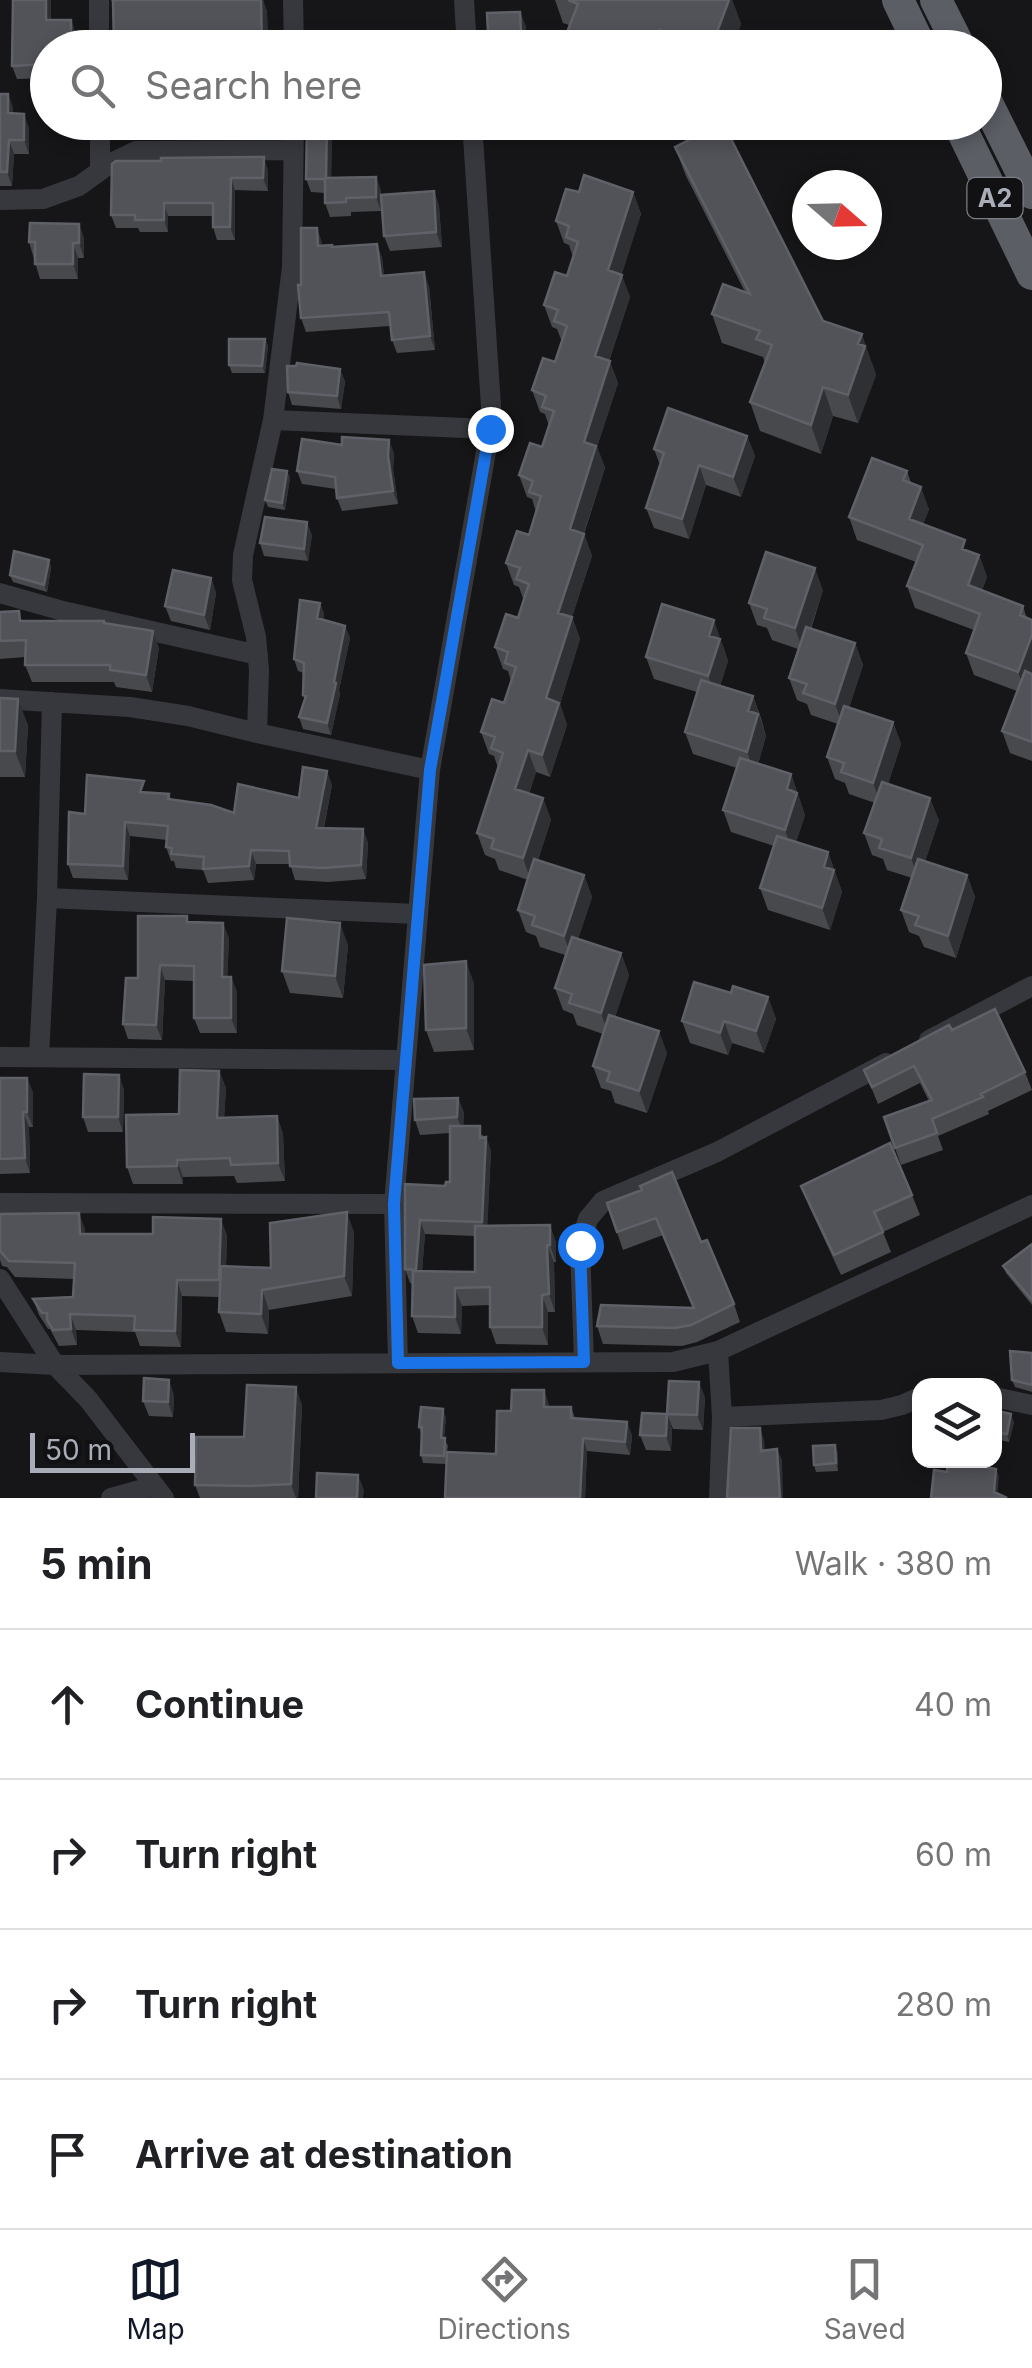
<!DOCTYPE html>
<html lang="en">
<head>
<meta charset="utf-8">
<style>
	:root { --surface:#fff; --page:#f2f2f2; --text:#202124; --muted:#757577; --line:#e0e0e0; --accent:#111827 }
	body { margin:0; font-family:Inter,sans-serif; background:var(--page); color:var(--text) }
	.controls { position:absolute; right:30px; bottom:30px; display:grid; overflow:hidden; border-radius:20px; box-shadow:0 5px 15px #0003 }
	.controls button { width:90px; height:90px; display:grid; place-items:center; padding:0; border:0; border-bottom:2px solid var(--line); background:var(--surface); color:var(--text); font:50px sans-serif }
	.compass { position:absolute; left:792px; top:170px; width:90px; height:90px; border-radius:50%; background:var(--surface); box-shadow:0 5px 15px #0003; rotate:110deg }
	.scale { position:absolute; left:30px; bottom:25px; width:165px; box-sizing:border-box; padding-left:10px; border:5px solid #a8adb8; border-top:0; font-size:28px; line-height:35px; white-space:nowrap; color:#a8adb8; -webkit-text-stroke:8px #111113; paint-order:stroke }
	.stop { position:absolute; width:30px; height:30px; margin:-22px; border:8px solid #1a73e8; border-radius:50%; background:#fff }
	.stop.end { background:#1a73e8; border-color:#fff; box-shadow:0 2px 10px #0008 }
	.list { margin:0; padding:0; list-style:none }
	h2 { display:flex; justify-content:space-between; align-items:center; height:130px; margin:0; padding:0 40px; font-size:42px }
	h2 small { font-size:32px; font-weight:400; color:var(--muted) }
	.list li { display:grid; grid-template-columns:65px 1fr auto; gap:30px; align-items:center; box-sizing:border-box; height:150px; padding:0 40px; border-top:2px solid var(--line) }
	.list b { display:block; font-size:38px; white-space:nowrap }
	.list em { font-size:32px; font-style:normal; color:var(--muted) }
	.icon { flex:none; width:55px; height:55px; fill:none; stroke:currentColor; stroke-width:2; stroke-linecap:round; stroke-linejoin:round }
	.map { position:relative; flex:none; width:1032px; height:1498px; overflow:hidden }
	.search { position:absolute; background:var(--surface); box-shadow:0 5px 15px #0003; left:30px; right:30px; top:30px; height:110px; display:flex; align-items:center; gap:25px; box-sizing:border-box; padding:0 35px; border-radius:55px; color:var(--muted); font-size:38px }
	.sheet { height:730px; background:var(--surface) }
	nav { display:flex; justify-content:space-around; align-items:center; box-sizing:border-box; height:140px; border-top:2px solid var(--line); background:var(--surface); font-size:28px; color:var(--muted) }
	nav a { display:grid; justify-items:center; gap:5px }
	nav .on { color:var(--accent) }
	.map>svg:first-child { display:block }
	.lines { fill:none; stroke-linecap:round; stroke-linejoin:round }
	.minor { stroke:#37383d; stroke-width:20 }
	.trunk { stroke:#5b5e65; stroke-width:32 }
	.wall { fill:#47494d; fill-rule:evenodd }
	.shaded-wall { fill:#2f3033 }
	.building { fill:#525359; stroke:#5f6168; stroke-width:2.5 }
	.route { stroke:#1a73e8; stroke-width:12 }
	.labels { text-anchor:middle; stroke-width:8; stroke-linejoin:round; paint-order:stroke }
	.shield { fill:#111113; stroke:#7b7e86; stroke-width:2.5 }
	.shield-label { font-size:25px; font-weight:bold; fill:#a8adb8 }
</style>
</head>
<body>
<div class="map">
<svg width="1032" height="1498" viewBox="0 0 1032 1498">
	<rect width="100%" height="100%" fill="#161618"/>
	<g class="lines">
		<path class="minor" d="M99 0V48
			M293 0 294 48
			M464 0 467 48
			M100 122V171
			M0 200 43 199 79 186 111 163 136 151 294 150
			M273 420 490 429
			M0 593 63 611 258 655
			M0 699 130 707 188 716 257 733 430 770
			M257 733 259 670 256 637 242 580 243 555 273 420 292 267 294 122
			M47 898 417 914
			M929 1040 1032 986
			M0 1057 406 1060
			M39 1057 47 898 52 702
			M0 1203 394 1204
			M0 1279 55 1365 88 1399 164 1498
			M718 1351 722 1417 719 1498
			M0 1362 55 1365 673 1362 718 1351 1032 1205
			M584 1362 580 1245 588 1219 603 1201 717 1152 886 1063
			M398 1363 394 1204 430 770 490 429 491 406 472 122
			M994 1397 1032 1405
			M722 1417 881 1410 902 1405 920 1397
			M111 1498 155 1486"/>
		<path class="trunk" d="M898 0 921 48
			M936 0 960 48
			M984 97 1032 193
			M958 122 1032 274"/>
	</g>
	<path class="wall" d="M111 0H263L267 12 268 48H114V6Z
		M555 0H732L741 24 732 48H561L569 25 563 23Z
		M520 12 526 27V46L493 47 488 32Z
		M51 20H71L76 34V48H48V78L17 79 12 66Z
		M0 94H8L13 108V113L29 128V154H14L12 186H0Z
		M145 122H268V126L146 123Z
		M307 122H332L331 178 381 190V211L351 212V216L330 217 325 203V193L311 192 306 179Z
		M585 122H611L608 132Z
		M675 147 823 321 872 363 876 375 858 423 833 416 821 454 760 431 750 402 765 363 763 357 722 343 712 314 745 292 686 176Z
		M161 161 268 170V191L235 190V240H217L213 227V216H168V232H140L138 228H116L111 215Z
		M434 191 439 206 442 247 390 251 384 236Z
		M579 192H633L641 214 621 275 630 297 609 361 618 383 597 447 605 468 584 534 592 556 572 617 580 639 560 704 567 725 550 777 536 772 529 794 543 798 551 820 538 860 584 875 592 897 578 939 621 953 629 975 615 1017 667 1053 647 1113 615 1103 611 1091 601 1088 593 1066 603 1034 577 1025 573 1014 563 1010 555 988 565 955 540 947 536 936 526 932 518 910 528 880 499 870 495 859 485 855 477 833 498 768 494 756 489 754 481 732 504 703 511 681 508 671 503 669 495 647 518 618 524 601 519 587 514 585 506 563 529 535 536 512 532 499 527 497 519 475 542 447 549 426 545 414 540 412 532 390 555 362 562 342 557 329 552 327 544 305 567 276 573 257 569 245 564 243 556 221Z
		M79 224 84 239V258H78V279H40L29 242Z
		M322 242V246L332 247 377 244 382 258 384 276 429 286 435 350 397 353 392 340 390 326 306 332 301 318V285Z
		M265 339 268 346 265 373H232L229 365Z
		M340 369 345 382 341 409 292 405 288 392Z
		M747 436 755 456 741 497 706 485 689 539 654 528 646 508 660 465 654 449Z
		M394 453 393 469 398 504 342 511 337 498 336 489 302 484 297 471Z
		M287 471 290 478 285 510 268 507 265 500Z
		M907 471 911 483 929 509 923 524 969 552 979 555 987 577 982 590 1023 606 1032 635V761L1010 753 1002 731 1017 691 974 675 966 653 974 630 915 608 907 586 916 562 857 540 849 517Z
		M312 535 308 561 264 556 260 543Z
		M49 560 51 568 47 592 13 582 10 575Z
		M211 578 216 593 210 630 171 621 165 606Z
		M823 590 811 629 855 643 863 665 849 708 893 722 901 744 888 784 939 820 925 861 967 875 975 897 956 958 924 947 919 936 909 932 901 910 912 878 887 870 883 859 872 855 864 833 875 803 849 794 845 783 835 779 827 757 838 724 811 715 807 704 797 700 789 678 798 649 772 640 767 628 757 625 749 603Z
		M320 603 324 614 323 619 345 626 350 638 339 690 340 694 331 735 303 729 299 717 305 701 303 695 304 673 298 671 294 659Z
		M0 612 23 621 105 624 159 648 152 692 116 687 114 682H32L25 665V657L0 659Z
		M722 643 728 661 720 686 753 696 761 718 766 736 758 764 791 774 805 815 796 842 828 852 842 892 830 930 768 910 760 888 774 846 731 832 723 810 737 768 693 754 685 732 697 692 654 679 646 657Z
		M0 698 28 725 25 777H0Z
		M332 785 324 828 363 829 368 843 366 879 328 882 295 880 290 864H256L254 880 208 883 203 870 176 868 174 861H171L166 847 167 840 130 836 128 880 73 878 68 864 147 792 169 794 171 799 234 813 299 798Z
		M189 922 229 938 227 977H231L237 992V1033H200L194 1018V981L165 980 162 1040 128 1039 123 1024 138 978Z
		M348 945 343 998 290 993 282 971Z
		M474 983V1050L434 1052 426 1030Z
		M768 997 776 1019 764 1053 732 1043 728 1055 690 1043 682 1021Z
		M952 1030 1025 1072 1032 1090 988 1111 989 1114 938 1136 943 1150 901 1165 884 1117 929 1101 920 1083 878 1104 864 1070Z
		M219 1071 226 1088 224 1118 277 1116 283 1134 285 1181 237 1183 234 1176 183 1177V1184H133L127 1167 179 1114Z
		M119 1075 124 1090 123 1132H88L83 1117Z
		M0 1078H27L33 1093V1127H29L30 1173 0 1174Z
		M458 1098 464 1113 463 1126 486 1137 491 1151 487 1226 556 1242V1262H554L555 1312H548V1345L496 1344 490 1327V1305L462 1306 461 1334 418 1333 412 1316 413 1284 410 1283 405 1269V1184L445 1186 450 1182V1133L420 1135 415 1120ZM425 1234 475 1236V1272L422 1271Z
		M801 1186 912 1195 920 1215 883 1232 891 1252 841 1275 809 1206Z
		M642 1190 701 1242 734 1304 740 1322 697 1342 682 1346 603 1344 597 1326 693 1308 663 1235 623 1250 607 1203Z
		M0 1214 85 1229V1234L227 1235 226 1266 271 1268 354 1232 352 1296 269 1310 268 1334 226 1332 219 1312V1297L182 1296 181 1347 140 1346 135 1332 76 1330 77 1345 59 1346 50 1329H48L39 1315 33 1299 73 1297 74 1279 15 1277 7 1267 2 1266 0 1260Z
		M1032 1244V1305L1006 1273 1003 1266Z
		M1032 1353V1392L1015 1387 1012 1380Z
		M174 1395 173 1417 149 1416 143 1401Z
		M705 1397 703 1430 673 1429 667 1414Z
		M549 1404V1407H571L575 1418 627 1422 632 1436 630 1455 587 1451 585 1498H445L446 1464 423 1463 421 1455V1434L419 1427 446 1417 444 1438 448 1446 447 1452 496 1454 511 1411Z
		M302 1405 298 1498H200L195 1485 244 1437Z
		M994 1410 1014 1422 1009 1442 994 1439Z
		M667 1414 672 1429 671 1451 646 1450 640 1435Z
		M838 1453V1471L816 1472 814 1465Z"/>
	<path class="shaded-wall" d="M46 0H51V34L46 20Z
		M261 0H263L267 12 268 48H262Z
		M729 0H732L741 24 732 48H711Z
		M520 12 526 27V46L521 31Z
		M71 20 76 34V48H73L71 43Z
		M660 30 666 48H653Z
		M8 94 13 108V127L8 113Z
		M24 114 29 128V154L24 140Z
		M327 122H332L331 192 326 178Z
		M9 140 14 154 12 186 7 172Z
		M264 157 268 170V191L263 178Z
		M376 177 381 190V211L376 197Z
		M231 178 235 190V240L230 227Z
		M434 191 439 206 442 247 436 232Z
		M633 192 641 214 616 293 608 270Z
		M164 203 168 216V232L164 220Z
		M79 224 84 239V258L79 243Z
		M317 228 322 242 323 260 318 246Z
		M73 243 78 258V279L73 264Z
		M377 244 382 258 386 290 381 276Z
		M424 272 429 286 435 350 430 336Z
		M622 275 630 297 603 378 595 356Z
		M862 334 876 375 858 423 848 395Z
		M265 339 268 346 265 373 262 366Z
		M610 361 618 383 597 447 605 468 579 547 584 534 592 556 566 635 558 613 584 442Z
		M340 369 345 382 341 409 337 396Z
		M823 387 833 416 821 454 811 425Z
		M747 436 755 456 741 497 733 477Z
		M389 440 394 453 393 469 398 504 393 491 388 456Z
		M699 465 706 485 689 539 682 519Z
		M287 471 290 478 285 510 282 503Z
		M921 487 929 509 917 541 909 519Z
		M307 522 312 535 308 561 304 549Z
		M979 555 987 577 976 607 968 585Z
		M49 560 51 568 47 592 44 585Z
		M815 568 823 590 803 650 795 628Z
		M211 578 216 593 210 630 204 615Z
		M320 603 324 614 321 629 317 618Z
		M572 617 580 639 560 704 567 725 550 777 542 755 546 698Z
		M714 620 728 661 716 698 708 676 709 636Z
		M345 626 350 638 339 690 340 694 331 735 327 723Z
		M153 631 159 648 152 692 146 675Z
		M1032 635V679L1026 694 1018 672Z
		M855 643 863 665 843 726 835 704Z
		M753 696 766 736 755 774 747 752 748 711Z
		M18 699 28 725 25 777 15 751Z
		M893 722 901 744 881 805 873 783Z
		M528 750 536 772 523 811 515 789Z
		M327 771 332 785 321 841 316 828Z
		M791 774 805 815 793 852 785 830 787 789Z
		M543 798 551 820 531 881 523 858Z
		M930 798 939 820 919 880 911 858Z
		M125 822 130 836 128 880 123 866Z
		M363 829 368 843 366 879 361 865Z
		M251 850 256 864 254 880 249 866Z
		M828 852 842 892 830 930 822 908 824 867Z
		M584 875 592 897 572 958 564 936Z
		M967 875 975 897 956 958 948 936Z
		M223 923 229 938 227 992 222 977Z
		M340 923 348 945 343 998 335 976Z
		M621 953 629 975 609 1036 601 1013Z
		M466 961 474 983V1050L466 1028Z
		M160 965 165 980 162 1040 156 1025Z
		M231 977 237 992V1033L231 1018Z
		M768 997 776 1019 764 1053 756 1031Z
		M724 1021 732 1043 728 1055 720 1033Z
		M659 1031 667 1053 647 1113 639 1091Z
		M219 1071 226 1088 223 1136 217 1118Z
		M119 1075 124 1090 123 1132 118 1117Z
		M27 1078 33 1093V1127L27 1112Z
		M458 1098 464 1113 463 1132 457 1117Z
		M23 1112 29 1127 30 1173 25 1158Z
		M277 1116 283 1134 285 1181 278 1163Z
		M486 1137 491 1151 487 1236 482 1222Z
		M177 1160 183 1177V1184L177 1166Z
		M347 1212 354 1232 352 1296 344 1276Z
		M79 1213 85 1229V1250L80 1234Z
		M221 1219 227 1235 225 1297 219 1280Z
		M420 1220 425 1234 421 1284 416 1270Z
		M550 1225 556 1242V1262L550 1245Z
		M547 1245 554 1262 555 1312 549 1294Z
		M177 1280 182 1296 181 1347 175 1331Z
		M455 1288 462 1306 461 1334 455 1317Z
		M262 1290 269 1310 268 1334 261 1314Z
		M542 1295 548 1312V1345L542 1327Z
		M70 1314 76 1330 77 1345 71 1329Z
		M169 1380 174 1395 173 1417 168 1402Z
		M699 1382 705 1397 703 1430 697 1415Z
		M296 1387 302 1405 298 1498H296L291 1484Z
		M544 1390 549 1404V1420L544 1407Z
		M443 1409 446 1417 443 1446 441 1438Z
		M667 1414 672 1429 671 1451 666 1436Z
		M1011 1414 1014 1422 1009 1442 1007 1434Z
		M627 1422 632 1436 630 1455 625 1442Z
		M760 1428 764 1440 766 1463 761 1451Z
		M583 1438 587 1451 585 1498H580Z
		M835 1445 838 1453V1471L836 1463Z
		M777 1449 782 1460 783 1498H780Z
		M996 1469 999 1476 997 1498 994 1492Z
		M358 1475 364 1490 363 1498H357Z"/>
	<path class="building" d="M13 0H46V20H71V43H64V48H48V64L12 66Z
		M113 0H261L262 48H216V45H209L210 32 162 34V48H114Z
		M568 0H729L711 48H703L660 30 653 48H561L578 4Z
		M520 12 521 31 488 32 487 13Z
		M429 34H446V48H429Z
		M348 40H386V48H348Z
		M0 94H8V113L24 114V140H9L7 172H0Z
		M307 122H327L326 178 376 177V197L346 198V202L325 203V179H306Z
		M723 123 823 321 862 334 858 344 865 346 848 395 823 387 811 425 750 402 772 345 756 339 760 331 712 314 723 284 750 294 675 147Z
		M264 157 263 178H231L230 227H213V203H164V220H135V215H111L112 164 116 161H161V158Z
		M584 175 633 192 608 270 622 275 595 356 610 361 584 442 596 446 570 529 584 534 558 613 572 617 546 698 559 703 542 755 528 750 515 789 543 798 523 858 491 848 494 839 477 833 503 753 491 748 495 737 481 732 492 699 504 703 516 667 505 663 508 652 495 647 506 614 518 618 529 584 516 579 520 568 506 563 517 531 529 535 541 496 529 492 533 481 519 475 530 443 542 447 554 411 542 407 546 396 532 390 543 358 555 362 567 326 554 321 558 310 544 305 555 272 567 276 578 242 566 237 569 226 556 221 566 189 579 192Z
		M434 191 436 232 384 236 381 195Z
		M30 223 79 224V243H73V264H35V242H29Z
		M301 228H317L318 246 332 245V247L377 244 381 276 424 272 430 336 392 340 389 312 301 318 298 285H301Z
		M229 339H265L262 366 229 365Z
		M297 363 340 369 337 396 288 392 287 366H296Z
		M668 408 747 436 733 477 699 465 682 519 646 508 664 453 654 449Z
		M342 437 389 440 388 456 393 491 337 498 335 477 297 471 302 439 342 445Z
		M872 458 907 471 903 480 921 487 909 519 965 540 962 549 979 555 968 585 1023 606 1020 615 1032 620V635L1018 672 966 653 980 614 907 586 923 545 849 517Z
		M272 469 287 471 282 503 265 500Z
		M265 517 307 522 304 549 260 543Z
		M14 551 49 560 44 585 10 575Z
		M766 552 815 568 795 628 764 618 767 609 749 603Z
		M173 570 211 578 204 615 165 606Z
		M300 600 320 603 317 618 345 626 334 682 336 683 327 723 299 717 306 696 303 695 304 663 294 659Z
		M662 604 714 620 709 636 720 639 708 676 646 657Z
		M19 611 20 621H104V623L153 631 146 675 110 670V665H25L26 640 0 641V612Z
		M806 627 855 643 835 704 803 693 807 684 789 678Z
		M1025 671 1032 674V742L1002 731Z
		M701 680 753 696 748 711 758 714 747 752 685 732Z
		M0 698 18 699 15 751H0Z
		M844 706 893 722 873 783 841 772 844 763 827 757Z
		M740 758 791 774 787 789 797 793 785 830 723 810Z
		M303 767 327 771 316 828 363 829 361 865 323 868 290 866 289 851 251 850 249 866 203 869 204 857 171 854 172 848 166 847 168 826 125 822 123 866 68 864 69 812 85 814 87 775 144 781 140 792 169 794 168 799 211 805 234 813 238 784 299 798Z
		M882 782 930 798 911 858 879 848 882 839 864 833Z
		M777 836 828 852 824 867 834 870 822 908 760 888Z
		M534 859 584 875 564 936 532 925 535 916 518 910Z
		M918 859 967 875 948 936 915 925 919 916 901 910Z
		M138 916H187V922L223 923 222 977H231V1018H194V966L160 965 156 1025 123 1024 126 978H138Z
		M287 918 340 923 335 976 282 971Z
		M572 937 621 953 601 1013 569 1003 572 994 555 988Z
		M466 961V1028L426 1030 424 965Z
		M694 982 731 993 733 986 768 997 756 1031 724 1021 720 1033 682 1021Z
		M995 1009 1025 1072 981 1094 983 1097 932 1119 937 1133 895 1148 884 1117 932 1100 914 1066 872 1087 864 1070 949 1025 952 1030Z
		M609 1015 659 1031 639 1091 607 1081 610 1072 593 1066Z
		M180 1070 219 1071 217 1118 277 1116 278 1163 231 1165 230 1158 177 1160V1166L127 1167 126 1115 179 1114Z
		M84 1074 119 1075 118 1117H83Z
		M0 1078H27V1112H23L25 1158 0 1159Z
		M458 1098 457 1117 415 1120 414 1099Z
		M450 1126H480V1138L486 1137 482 1222 420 1220 416 1270 405 1269V1184L445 1186 446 1182H450Z
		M890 1143 912 1195 874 1212 883 1232 834 1255 801 1186Z
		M672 1172 701 1242 707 1240 734 1304 691 1325 675 1328 597 1326 601 1305 694 1308 656 1218 617 1232 607 1203 642 1190 640 1186Z
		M347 1212 344 1276 262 1290 261 1314 219 1312 221 1266 271 1268 270 1223Z
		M79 1213 80 1234H153V1217L221 1219 219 1280H177L175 1331 134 1330 135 1316 70 1314 71 1329 53 1330 47 1320V1313H42L33 1299 73 1297 75 1263 9 1261 0 1251V1214Z
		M550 1225V1245H547L549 1294 542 1295V1327H490V1287L455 1288V1317L412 1316 413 1271 475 1272V1226Z
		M1032 1244V1300L1003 1266Z
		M1010 1351 1032 1353V1385L1012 1380Z
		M144 1378 169 1380 168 1402 143 1401Z
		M669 1381 699 1382 697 1415 667 1414Z
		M247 1385 296 1387 291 1484 250 1486 195 1485 196 1437H244Z
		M512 1390H544V1407H571V1418L627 1422 625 1442 583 1438 580 1498H445L447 1452 496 1454 497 1411H511Z
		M421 1407 443 1409 441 1438H445L444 1456 421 1455 422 1427H419Z
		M994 1410 1011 1414 1007 1434 994 1432Z
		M642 1413 667 1414 666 1436 640 1435Z
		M731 1428H760L761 1451 777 1449 780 1498H727Z
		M835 1445 836 1463 814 1465 813 1446Z
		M948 1460H985L984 1467 996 1469 994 1492 1007 1498H931L934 1470 947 1472Z
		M317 1473 358 1475 357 1498H316Z"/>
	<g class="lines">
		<path class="route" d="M490 429 430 770 394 1204 398 1363 584 1362 580 1245"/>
	</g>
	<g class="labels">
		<rect class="shield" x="967.5" y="178" width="55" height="40" rx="8"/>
		<g class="shield-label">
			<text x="995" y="207">A2</text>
		</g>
	</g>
</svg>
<div class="controls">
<button><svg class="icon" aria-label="layers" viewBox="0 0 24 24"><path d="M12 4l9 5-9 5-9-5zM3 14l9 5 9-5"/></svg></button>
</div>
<svg class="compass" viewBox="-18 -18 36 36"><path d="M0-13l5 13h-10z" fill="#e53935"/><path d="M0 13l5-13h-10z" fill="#757577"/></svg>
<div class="scale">50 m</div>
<div class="stop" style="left:580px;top:1245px"></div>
<div class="stop end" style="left:490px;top:429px"></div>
<div class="search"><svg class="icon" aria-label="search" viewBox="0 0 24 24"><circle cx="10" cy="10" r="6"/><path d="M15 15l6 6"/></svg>Search here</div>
</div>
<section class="sheet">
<h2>5 min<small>Walk · 380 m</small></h2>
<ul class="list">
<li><svg class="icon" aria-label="ahead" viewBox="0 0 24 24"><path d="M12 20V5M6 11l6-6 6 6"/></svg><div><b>Continue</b></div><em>40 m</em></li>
<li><svg class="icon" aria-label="right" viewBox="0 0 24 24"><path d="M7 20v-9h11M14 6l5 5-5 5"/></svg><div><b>Turn right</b></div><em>60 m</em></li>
<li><svg class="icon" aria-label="right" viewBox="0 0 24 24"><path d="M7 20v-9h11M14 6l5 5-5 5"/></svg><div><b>Turn right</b></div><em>280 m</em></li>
<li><svg class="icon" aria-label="arrive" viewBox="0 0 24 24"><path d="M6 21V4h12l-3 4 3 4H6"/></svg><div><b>Arrive at destination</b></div></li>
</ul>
</section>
<nav>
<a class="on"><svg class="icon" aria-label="map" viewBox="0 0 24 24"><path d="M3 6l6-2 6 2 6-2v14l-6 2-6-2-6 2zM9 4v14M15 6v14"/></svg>Map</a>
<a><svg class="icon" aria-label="directions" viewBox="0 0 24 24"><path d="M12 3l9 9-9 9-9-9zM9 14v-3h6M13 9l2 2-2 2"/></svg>Directions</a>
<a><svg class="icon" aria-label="saved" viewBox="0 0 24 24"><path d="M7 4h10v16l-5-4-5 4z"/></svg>Saved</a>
</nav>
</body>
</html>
